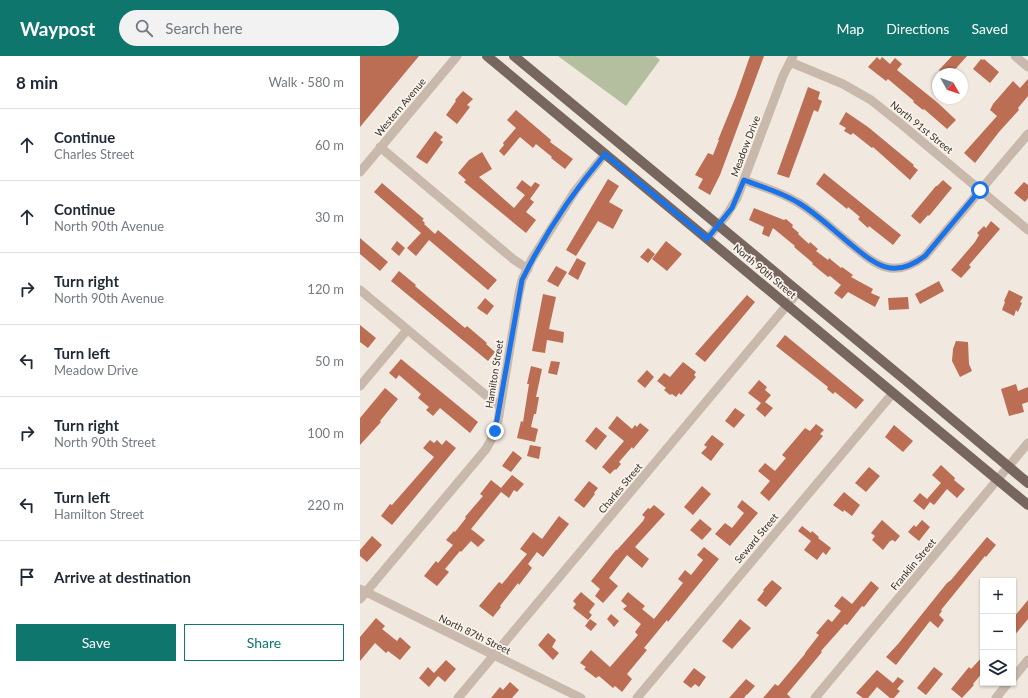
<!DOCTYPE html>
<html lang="en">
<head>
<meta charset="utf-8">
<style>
	:root { --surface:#fff; --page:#f2f2f3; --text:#1f2937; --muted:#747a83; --line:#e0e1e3; --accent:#0f766e }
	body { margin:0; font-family:Lato,sans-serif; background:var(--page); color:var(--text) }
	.controls { position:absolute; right:12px; bottom:12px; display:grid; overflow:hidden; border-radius:0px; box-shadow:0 1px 3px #0004 }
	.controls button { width:36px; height:36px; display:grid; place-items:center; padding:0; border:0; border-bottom:1px solid var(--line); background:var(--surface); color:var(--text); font:20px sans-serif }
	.compass { position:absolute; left:572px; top:12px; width:36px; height:36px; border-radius:50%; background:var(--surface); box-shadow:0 1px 3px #0004; rotate:130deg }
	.stop { position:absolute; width:12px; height:12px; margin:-9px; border:3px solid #1a73e8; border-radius:50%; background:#fff }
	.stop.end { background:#1a73e8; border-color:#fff; box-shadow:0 1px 4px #0008 }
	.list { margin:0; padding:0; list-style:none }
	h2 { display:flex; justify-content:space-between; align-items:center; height:52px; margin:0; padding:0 16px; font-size:17px }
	h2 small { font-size:13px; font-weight:400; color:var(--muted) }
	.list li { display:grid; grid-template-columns:26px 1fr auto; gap:12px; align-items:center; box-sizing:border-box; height:72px; padding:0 16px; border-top:1px solid var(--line) }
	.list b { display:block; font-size:15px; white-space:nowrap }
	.list p { margin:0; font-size:13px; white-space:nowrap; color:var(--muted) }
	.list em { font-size:13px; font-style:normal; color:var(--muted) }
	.actions { display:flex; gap:8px; padding:12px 16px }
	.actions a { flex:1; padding:9px 0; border:1px solid var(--accent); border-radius:0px; text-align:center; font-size:14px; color:var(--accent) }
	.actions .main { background:var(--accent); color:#fff }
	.icon { flex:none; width:22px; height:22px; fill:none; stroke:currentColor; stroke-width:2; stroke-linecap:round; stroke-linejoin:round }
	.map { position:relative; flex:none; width:668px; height:642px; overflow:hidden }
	header { display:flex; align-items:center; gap:24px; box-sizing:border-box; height:56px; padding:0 20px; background:var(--accent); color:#fff }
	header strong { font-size:19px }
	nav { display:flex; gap:22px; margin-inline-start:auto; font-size:14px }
	.search { width:280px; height:36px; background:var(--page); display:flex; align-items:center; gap:10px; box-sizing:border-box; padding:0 14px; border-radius:22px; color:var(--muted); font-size:15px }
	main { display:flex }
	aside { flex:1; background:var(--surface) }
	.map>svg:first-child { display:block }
	.green { fill:#b4bfa0 }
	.building { fill:#bb6e53 }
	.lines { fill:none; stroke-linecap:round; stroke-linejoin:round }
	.minor { stroke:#c8b9ac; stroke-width:9 }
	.major { stroke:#77665d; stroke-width:10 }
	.route { stroke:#1a73e8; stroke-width:5 }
	.labels { text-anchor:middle; stroke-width:3.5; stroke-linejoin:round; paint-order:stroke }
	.street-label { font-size:10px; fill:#372e2a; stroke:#f9f3eb }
</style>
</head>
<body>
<header>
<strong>Waypost</strong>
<div class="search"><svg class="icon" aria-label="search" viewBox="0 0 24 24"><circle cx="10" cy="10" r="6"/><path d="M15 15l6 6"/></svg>Search here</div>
<nav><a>Map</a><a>Directions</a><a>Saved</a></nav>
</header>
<main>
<aside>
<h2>8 min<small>Walk · 580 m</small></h2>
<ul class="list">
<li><svg class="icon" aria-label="ahead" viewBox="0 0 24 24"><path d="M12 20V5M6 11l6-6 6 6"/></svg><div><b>Continue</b><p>Charles Street</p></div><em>60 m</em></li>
<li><svg class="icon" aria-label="ahead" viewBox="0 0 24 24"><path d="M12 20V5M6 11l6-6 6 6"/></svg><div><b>Continue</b><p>North 90th Avenue</p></div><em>30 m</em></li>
<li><svg class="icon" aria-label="right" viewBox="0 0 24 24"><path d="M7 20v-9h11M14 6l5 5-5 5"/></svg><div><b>Turn right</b><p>North 90th Avenue</p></div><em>120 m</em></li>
<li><svg class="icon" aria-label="left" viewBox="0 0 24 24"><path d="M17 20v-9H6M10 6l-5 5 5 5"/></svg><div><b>Turn left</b><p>Meadow Drive</p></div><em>50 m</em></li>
<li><svg class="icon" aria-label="right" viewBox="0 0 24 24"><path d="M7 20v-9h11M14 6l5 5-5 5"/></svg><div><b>Turn right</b><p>North 90th Street</p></div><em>100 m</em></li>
<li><svg class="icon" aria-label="left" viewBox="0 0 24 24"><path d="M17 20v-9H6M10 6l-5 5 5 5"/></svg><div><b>Turn left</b><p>Hamilton Street</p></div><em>220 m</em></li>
<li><svg class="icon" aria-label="arrive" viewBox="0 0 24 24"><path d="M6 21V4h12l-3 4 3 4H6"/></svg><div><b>Arrive at destination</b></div></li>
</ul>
<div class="actions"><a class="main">Save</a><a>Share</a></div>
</aside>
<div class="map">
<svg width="668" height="642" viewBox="0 0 668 642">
	<rect width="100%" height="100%" fill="#f1e9df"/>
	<path class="green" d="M198 0H295L300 4 266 50Z"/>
	<path class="building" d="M0 0H59L0 71Z
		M390 0H404L360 119 350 139 338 132 343 123 335 119 348 97 353 99 359 84H358L376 40Z
		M592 0H607L591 18H583L579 14Z
		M517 1 520 4 522 1 530 8 535 2 542 8 537 14 578 47 596 64 587 73 564 53 563 54 553 46 554 45 528 23 526 25 508 11Z
		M621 3 623 4 624 3 639 16 630 27 613 13Z
		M668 23V40L658 52 659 54 639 76 615 107 604 97 637 60 630 54 633 48 653 25 660 32Z
		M448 31 460 36 458 43 462 45 458 56 454 54 429 122 417 118Z
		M103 35 113 43 107 49 110 51 97 68 86 59 96 45 95 44Z
		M156 54 191 84 190 86 213 103 205 113 191 102 192 101 176 88 173 92 160 81 144 100 139 95 144 89 143 87 156 72 147 64Z
		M486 56 508 71 554 109 553 110 558 114 550 124 513 91 512 92 493 77 491 79 484 75 486 72 479 68Z
		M75 75 83 81 80 84 83 86 67 108 56 101Z
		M122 96 132 113 119 121 154 152 165 139 156 132 162 124 171 131 175 126 180 129 170 143 174 146 166 156 176 164 166 177 104 126 106 124 98 117 109 104Z
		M464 117 541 179 533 189 509 170 508 172 498 163 500 161 488 151 487 153 456 128Z
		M248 123 259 130 249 146 263 154 253 173 238 165 216 200 206 194Z
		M583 124 592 132 569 160 568 159 560 168 551 160 576 130H577Z
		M664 126 668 129V142L665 146 654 137Z
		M22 127 64 163 62 164 65 167 64 168 75 178 78 174 137 224 128 234 69 184 56 200 47 192 61 177 14 136Z
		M394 152 424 164 426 163 433 169 432 171 439 177 438 178 449 188 450 186 458 193 456 195 468 204 469 202 481 212 482 211 493 219 491 221 513 233 511 237 520 241 515 251 488 236 482 243 474 237 481 229 470 220 468 221 452 208 453 207 434 191 435 190 413 172 409 181 402 178 404 171 389 164Z
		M631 165 640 173 609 209 611 211 601 222 591 214 615 186 619 179 617 177 624 170 626 172Z
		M0 182 28 206 20 215 0 198Z
		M37 185 45 192 39 200 31 193Z
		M306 185 322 198 307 215 292 203Z
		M288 192 295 198 288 207 280 201Z
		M217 202 226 207 218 224 208 218Z
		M196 210 207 216 198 231 187 225Z
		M39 215 56 229 55 230 105 272 107 270 127 287 126 288 135 296 128 305 31 225Z
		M579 225 584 235 560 248 555 238Z
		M649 234 663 241 660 246 662 247 658 256 656 254 654 260 642 254 645 246 644 245Z
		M183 238 196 241 189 273 204 276 203 287 187 284 185 297 172 295Z
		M387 239 395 246 345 306 335 298Z
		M548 241 549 253 529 254 528 242Z
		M125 242 134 250 127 259 117 252Z
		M0 269 16 282 8 292 0 286Z
		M425 279 504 344 496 353 475 336 473 338 467 333 468 331 416 290Z
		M596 285 608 286 609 308 612 315 600 321 592 305 593 293Z
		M41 303 118 366 110 377 80 352 73 360 66 354 69 351 58 342 61 338 39 319 36 323 29 317Z
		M191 305 200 306 197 319 188 317Z
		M323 306 336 316 334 319 336 321 321 339 319 337 316 341 312 338 310 339 304 334 306 332 297 325 304 317 310 321Z
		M171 310 182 313 176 341H179L176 358H174L171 371 178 373 175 386 157 382 161 365 163 366 169 328H167Z
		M287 314 294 321 285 332 277 325Z
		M399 324 407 331 405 334 411 339 405 346 413 352 405 361 396 353 401 347 388 337Z
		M656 328 658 335 668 331V346L662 348 664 356 649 360 641 333Z
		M25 332 38 343 20 365 21 366 0 389V362Z
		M375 352 385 359 374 372 365 365Z
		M257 360 272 373 275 369 277 371 280 367 289 374 273 393 272 391 259 406 261 408 256 414 255 413 250 418 242 411 264 385 248 372Z
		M456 368 464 374 460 378 463 380 409 445 400 437 410 425 398 415 405 407 415 415 426 402 422 399 445 372 450 375Z
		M534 369 553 385 543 396 525 381Z
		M236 371 247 380 236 394 225 385Z
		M352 379 364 388 351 405 341 397 347 391 344 389Z
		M70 384 74 387 77 384 82 389 86 384 96 392 32 469 21 460 30 448 32 449 74 401 63 392Z
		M170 389 181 391 179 403 167 400Z
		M153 395 162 402 151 416 142 410Z
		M581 409 595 422 594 424 605 433 597 442 587 433 574 449 570 446 564 454 553 445 560 437 567 443 581 427 572 419Z
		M509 411 520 420 506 436 495 427Z
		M152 419 164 428 157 436 154 434 149 442 141 436 111 473 125 484 118 491 111 485 101 496 100 495 85 513 89 516 77 530 64 520 76 505 78 507 93 489 86 484 94 475 95 476 106 462 105 461 123 440 120 438 131 424 141 432Z
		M229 425 238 432 234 437 235 438 224 452 214 444Z
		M342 430 351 438 333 459 324 451Z
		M484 436 500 449 492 460 484 454 483 456 473 449Z
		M382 444 398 457 370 490 355 478 365 467 372 472 384 457 377 451Z
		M294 449 305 458 275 491 289 503 282 512 267 499 249 522 258 530 243 547 235 540 240 533 231 525 256 494H257L283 465 285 461 282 459 288 452 290 453Z
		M199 460 209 468 183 501 177 496 168 508 172 512 159 529 158 527 140 550 141 551 133 561 119 550 139 526 142 528 167 498 160 493 173 476 182 483Z
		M340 463 352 473 342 484 330 474Z
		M522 464 540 480 535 486 533 484 530 485 523 494 512 484 515 480 511 477Z
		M562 464 570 471 559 485 548 476 554 469 556 471Z
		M442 470 451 477 452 475 459 481 458 482 471 492 466 499 463 496 457 504 444 494 451 485 438 475Z
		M12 480 22 489 7 506 0 500V494Z
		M627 481 636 489 626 501 625 500 581 554 582 555 579 559 584 564 578 572 570 565 536 609 526 601 538 588 587 527 591 524Z
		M344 491 359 503 308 566 307 564 284 592 287 594 267 618 272 623 262 636 255 630 253 632 239 620 236 622 224 613 226 611 220 607 231 594 250 611 278 579 275 576 281 568 263 553 267 550 261 545 268 536 285 550 282 553 294 563 323 527 318 523 325 514 331 519 343 504 337 499Z
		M412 524 422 532 406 551 397 544 404 535 403 534Z
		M511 525 519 532 504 551 502 550 487 569 485 568 461 595 462 596 427 638 431 642H403L415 628 418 630 445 598V597L459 579 456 577 468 563 472 566 481 555 474 550 482 540 492 548Z
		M221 536 235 548 229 556 232 559 228 564 213 552 216 548 213 545Z
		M668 544V563L653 581V562Z
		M251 558 259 565 254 571 247 563Z
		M16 562 25 570 22 573 37 585 40 581 51 591 40 604 28 595 26 597 15 587 0 605V581Z
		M230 563 237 568 231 575 225 570Z
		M380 563 391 572 372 593 362 585Z
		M188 577 196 584 192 591 199 597 193 604 178 589Z
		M623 600V616L613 628 614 629 602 642 591 633 609 611 611 613Z
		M86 604 96 613 85 626 78 620 69 631 59 622 68 611 74 617Z
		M574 611 583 618 566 639 557 632Z
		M334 612 346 621 339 631 335 628 331 632 323 626Z
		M517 614 533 627 538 621 544 625 537 633 540 635 534 642H530L517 631 508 642H503L496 637Z
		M386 623 395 630 387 639V638L384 642H369Z
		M150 626 159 634 152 642H131L140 631 143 634Z"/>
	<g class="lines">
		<path class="minor" d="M655 0 668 11
			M430 6 483 28 511 44 541 68 668 174
			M20 91 153 203 168 213
			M0 116 97 0
			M384 124C402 131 421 136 437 146 456 157 472 173 488 186 515 208 532 225 565 200L668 78
			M347 183 366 160 377 142 423 20 433 0
			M0 234 140 351
			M0 330 47 274
			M0 533 221 642
			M0 543 126 393 131 384 138 365 159 237 162 224 172 203 215 135 245 98
			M653 622 668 604
			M98 642 438 236
			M277 642 533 337
			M455 642 668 387
			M636 642 648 627"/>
		<path class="major" d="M127 0 668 449
			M154 0 544 323 668 427"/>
	</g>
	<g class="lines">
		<path class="route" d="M135 375 162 224C184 179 212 137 245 98L347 183 372 152 384 124C402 131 421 136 437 146 456 157 472 173 488 186 515 208 532 225 565 200L620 134"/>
	</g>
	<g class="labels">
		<g class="street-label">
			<text transform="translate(40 51) rotate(-50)" y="4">Western Avenue</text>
			<text transform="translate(562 71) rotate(39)" y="4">North 91st Street</text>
			<text transform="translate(385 90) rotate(-69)" y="4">Meadow Drive</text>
			<text transform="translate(405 215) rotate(40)" y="4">North 90th Street</text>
			<text transform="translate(134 318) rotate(-81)" y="4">Hamilton Street</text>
			<text transform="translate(260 432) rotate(-50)" y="4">Charles Street</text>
			<text transform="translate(396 482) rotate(-50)" y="4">Seward Street</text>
			<text transform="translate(553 508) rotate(-50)" y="4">Franklin Street</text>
			<text transform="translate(115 578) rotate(26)" y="4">North 87th Street</text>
		</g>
	</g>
</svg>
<div class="controls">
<button>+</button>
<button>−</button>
<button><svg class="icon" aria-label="layers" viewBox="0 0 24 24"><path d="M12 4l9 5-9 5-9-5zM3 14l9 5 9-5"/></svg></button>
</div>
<svg class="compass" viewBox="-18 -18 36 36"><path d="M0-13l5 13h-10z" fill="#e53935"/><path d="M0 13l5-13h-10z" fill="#747a83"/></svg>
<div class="stop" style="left:620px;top:134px"></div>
<div class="stop end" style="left:135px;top:375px"></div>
</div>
</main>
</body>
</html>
